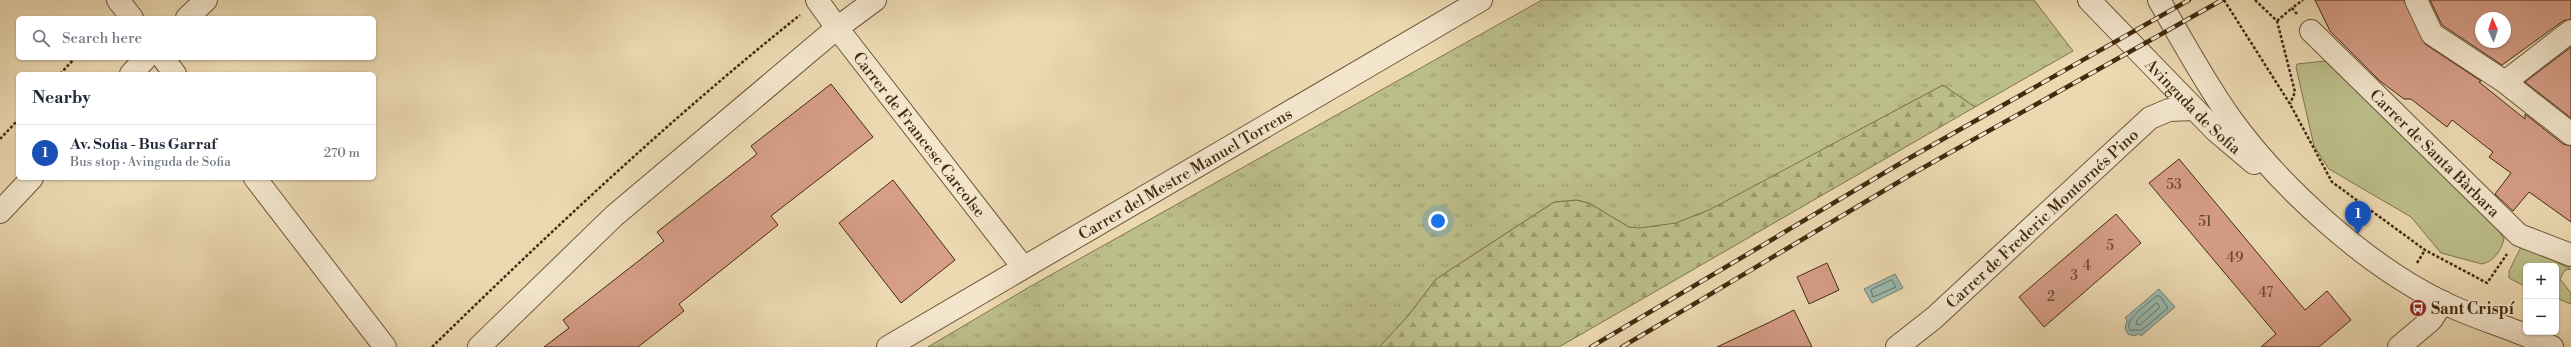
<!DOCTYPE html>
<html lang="en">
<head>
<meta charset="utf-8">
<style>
	:root { --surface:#fff; --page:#f6f6f7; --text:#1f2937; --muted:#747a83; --line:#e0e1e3; --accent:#8f2418 }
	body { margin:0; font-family:"Libre Bodoni",serif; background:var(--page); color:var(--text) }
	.controls { position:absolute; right:12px; bottom:12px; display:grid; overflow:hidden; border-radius:6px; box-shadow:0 1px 3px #0004 }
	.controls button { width:36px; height:36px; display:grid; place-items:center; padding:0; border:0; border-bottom:1px solid var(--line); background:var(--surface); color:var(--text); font:20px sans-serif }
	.compass { position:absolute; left:2475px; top:12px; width:36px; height:36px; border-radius:50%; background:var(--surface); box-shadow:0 1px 3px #0004; rotate:357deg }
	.you { position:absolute; left:1438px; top:221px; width:14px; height:14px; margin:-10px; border:3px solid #fff; border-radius:50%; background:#1a73e8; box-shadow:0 0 0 6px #1a73e833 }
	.badge { display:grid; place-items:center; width:26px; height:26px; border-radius:50%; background:var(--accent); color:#fff; font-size:13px; font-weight:700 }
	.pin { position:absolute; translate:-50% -33px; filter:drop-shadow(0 1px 2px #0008) }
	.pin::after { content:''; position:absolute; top:21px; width:14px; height:12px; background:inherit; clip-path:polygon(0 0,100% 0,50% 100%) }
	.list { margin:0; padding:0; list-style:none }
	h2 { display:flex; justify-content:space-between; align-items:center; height:52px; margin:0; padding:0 16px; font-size:17px }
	h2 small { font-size:13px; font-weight:400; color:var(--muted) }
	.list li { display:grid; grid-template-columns:26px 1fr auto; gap:12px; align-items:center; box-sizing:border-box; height:56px; padding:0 16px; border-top:1px solid var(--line) }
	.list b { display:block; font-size:15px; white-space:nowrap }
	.list p { margin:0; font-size:13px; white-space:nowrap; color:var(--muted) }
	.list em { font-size:13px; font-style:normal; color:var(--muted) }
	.icon { flex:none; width:22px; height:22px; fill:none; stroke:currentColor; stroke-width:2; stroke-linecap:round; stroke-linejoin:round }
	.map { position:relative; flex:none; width:2571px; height:347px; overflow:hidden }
	.search { position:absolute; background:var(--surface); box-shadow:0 1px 3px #0004; left:16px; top:16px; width:360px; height:44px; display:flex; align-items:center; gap:10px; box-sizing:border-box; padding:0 14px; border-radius:6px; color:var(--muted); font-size:15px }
	.panel { position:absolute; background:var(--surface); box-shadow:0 1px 3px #0004; left:16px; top:72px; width:360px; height:108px; border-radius:6px }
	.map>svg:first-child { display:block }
	.green { fill:#bcbe89; stroke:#80744c }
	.forest { fill:url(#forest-firs); stroke:#80744c }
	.park { fill:url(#park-tufts); stroke:#80744c }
	.water { fill:#99bab0; stroke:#778170 }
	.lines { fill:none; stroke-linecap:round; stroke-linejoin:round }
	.shore { stroke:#6e7260; stroke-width:1 }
	.building { fill:#d69d88; stroke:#432b10; fill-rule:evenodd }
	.minor-casing { stroke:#6d5638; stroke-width:24 }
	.tertiary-casing { stroke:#6d5638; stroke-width:24 }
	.path { stroke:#432b10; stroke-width:2.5; stroke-dasharray:3 2; stroke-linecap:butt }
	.minor { stroke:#f3e6cd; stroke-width:22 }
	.tertiary { stroke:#f3e6cd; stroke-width:22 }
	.rail-casing { stroke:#432b10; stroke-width:4.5 }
	.rail { stroke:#f3e6cd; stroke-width:3; stroke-dasharray:9; stroke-linecap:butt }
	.labels { text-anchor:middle; stroke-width:3.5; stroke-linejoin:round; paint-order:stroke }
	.number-label { font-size:14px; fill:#68482e }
	.street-label { font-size:16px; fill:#432b10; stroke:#f3e6cd }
	.poi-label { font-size:16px; font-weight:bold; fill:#432b10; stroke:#f3e6cd; text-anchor:start }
</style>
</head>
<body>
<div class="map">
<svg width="2571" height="347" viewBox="0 0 2571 347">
	<defs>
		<pattern id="forest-firs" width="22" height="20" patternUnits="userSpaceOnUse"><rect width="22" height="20" fill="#bcbe89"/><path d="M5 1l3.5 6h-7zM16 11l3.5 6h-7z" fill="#9a9b6f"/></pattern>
		<pattern id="park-tufts" width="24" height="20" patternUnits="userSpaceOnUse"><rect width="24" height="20" fill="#bcbe89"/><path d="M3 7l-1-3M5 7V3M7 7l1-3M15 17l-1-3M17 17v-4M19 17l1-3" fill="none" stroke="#9a9b6f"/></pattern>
	</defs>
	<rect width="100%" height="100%" fill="#ecd9b2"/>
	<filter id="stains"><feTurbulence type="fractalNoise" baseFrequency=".005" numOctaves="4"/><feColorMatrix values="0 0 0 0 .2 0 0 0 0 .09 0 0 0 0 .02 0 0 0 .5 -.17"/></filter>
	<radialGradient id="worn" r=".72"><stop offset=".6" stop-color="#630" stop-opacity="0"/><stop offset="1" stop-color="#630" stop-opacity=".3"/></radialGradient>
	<path class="green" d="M2325 61 2381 110 2499 231 2504 239C2501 250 2495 261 2482 264L2441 253 2411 217 2329 169 2314 146 2296 67 2297 64Z
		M2521 247H2526L2571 269 2565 270 2560 279 2571 293V304L2556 298V266H2526V287L2509 278V271Z"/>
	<path class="forest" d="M1943 85 1975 107 1559 347H1379L1407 317 1436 279 1554 202 1577 200 1589 203 1629 227 1698 215Z"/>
	<path class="park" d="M1542 0H2034L2073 51 1975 107 1943 85 1711 209 1676 223 1640 228 1629 227 1589 203 1577 200 1554 202 1436 279 1407 317 1379 347H928L1031 286Z"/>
	<path class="water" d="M1895 274 1903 288 1872 303 1864 289Z
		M2159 289 2175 307 2141 336 2139 334 2134 336 2128 334 2125 329 2127 320 2125 318Z"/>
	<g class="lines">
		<path class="shore" d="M1892 280 1896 287 1873 297 1871 290Z
			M2157 296H2160L2168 308 2142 330H2130C2123 319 2149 303 2157 296Z
			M2157 303 2160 307 2140 325 2136 324 2137 320Z"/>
	</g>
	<path class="building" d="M2315 0H2404L2425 44 2481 81 2479 82 2525 119V114L2563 144 2571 146V222L2529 192 2513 211 2495 194 2511 173 2489 157 2493 152 2452 120 2447 127 2411 99H2404L2380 81 2330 31Z
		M2430 0H2571V19L2563 21 2502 65 2442 25ZM2481 18H2505V42H2481Z
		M2571 47V118L2525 82Z
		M831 84 873 137 771 216 778 225 679 304 684 311 638 347H544L569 328 563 320 664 241 657 232 757 154 751 146Z
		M2179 159 2305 310 2327 291 2351 320 2319 347H2261L2276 334 2149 183Z
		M893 180 955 260 901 303 839 223Z
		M2116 214 2141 243 2044 327 2019 297Z
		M1827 263 1839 290 1809 304 1797 277Z
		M1794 310 1812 347H1717L1770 322Z"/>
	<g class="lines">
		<g class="minor-casing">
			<g id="minor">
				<path d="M118 0 132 18"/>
				<path id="s1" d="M817 0 837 28 1023 267"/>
				<path d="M2416 0 2432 34 2505 82 2571 134"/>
				<path id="s2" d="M2311 31 2519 235 2571 255"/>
				<path d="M163 58 175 74"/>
				<path d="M2505 82 2571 31"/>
				<path d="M255 178 385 347"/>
				<path d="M479 347 614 216 837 28 875 0"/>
				<path id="s3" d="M888 347 1481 0"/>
				<path id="s4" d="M1897 347 1934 318 2150 118 2169 110 2194 109"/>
				<path d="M2399 347 2431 320 2443 302"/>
			</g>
		</g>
		<g class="tertiary-casing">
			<g id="tertiary">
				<path id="s5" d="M2089 0 2215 130 2254 163"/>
				<path d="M2159 0C2182 40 2204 81 2231 119 2281 188 2366 265 2442 302 2478 320 2517 329 2552 347"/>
				<path d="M187 18 206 0"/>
				<path d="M131 74 146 58"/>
				<path d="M0 212 32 178"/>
			</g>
		</g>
		<path class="path" d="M2224 0 2290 104 2332 182 2425 250 2487 283 2507 254
			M2255 0 2277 21 2295 92 2290 104
			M2297 14 2292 8 2303 0
			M2277 21 2292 8
			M60 74 75 58
			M0 139 18 120
			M2417 263 2425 250
			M432 347C550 232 671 118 800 15"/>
		<use href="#minor" class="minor"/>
		<use href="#tertiary" class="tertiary"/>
		<g class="rail-casing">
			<path id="rail" d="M1591 347 1906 160 2189 0
				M1622 347 1912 174 2222 0"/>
		</g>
		<use href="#rail" class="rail"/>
	</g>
	<defs>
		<g id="bus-disc" transform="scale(0.9)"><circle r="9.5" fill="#8f2418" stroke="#f3e6cd"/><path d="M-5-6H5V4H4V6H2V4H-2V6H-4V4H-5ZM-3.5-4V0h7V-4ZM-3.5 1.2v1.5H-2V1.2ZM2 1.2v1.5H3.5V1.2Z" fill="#fff"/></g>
	</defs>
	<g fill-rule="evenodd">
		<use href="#bus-disc" x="2418" y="308"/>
	</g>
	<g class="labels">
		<g class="number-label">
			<text x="2174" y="189">53</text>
			<text x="2205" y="226">51</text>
			<text x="2110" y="250">5</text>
			<text x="2235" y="262">49</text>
			<text x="2087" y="270">4</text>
			<text x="2074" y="280">3</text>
			<text x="2266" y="297">47</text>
			<text x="2051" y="301">2</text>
		</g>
		<g class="street-label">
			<text dy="6" stroke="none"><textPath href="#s5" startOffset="149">Avinguda de Sofia</textPath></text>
			<text dy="6" stroke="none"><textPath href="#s1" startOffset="169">Carrer de Francesc Carcolse</textPath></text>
			<text dy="6" stroke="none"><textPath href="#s2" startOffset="174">Carrer de Santa Bàrbara</textPath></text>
			<text dy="6" stroke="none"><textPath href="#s3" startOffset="344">Carrer del Mestre Manuel Torrens</textPath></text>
			<text dy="6" stroke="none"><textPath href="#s4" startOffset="194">Carrer de Frederic Montornés Pino</textPath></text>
		</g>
		<g class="poi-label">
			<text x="2431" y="314">Sant Crispí</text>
		</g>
	</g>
	<rect width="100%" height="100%" filter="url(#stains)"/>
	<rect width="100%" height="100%" fill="url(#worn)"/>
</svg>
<div class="controls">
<button>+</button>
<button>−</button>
</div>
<svg class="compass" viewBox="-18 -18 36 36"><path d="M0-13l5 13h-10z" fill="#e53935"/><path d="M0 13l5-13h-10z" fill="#747a83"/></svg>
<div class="you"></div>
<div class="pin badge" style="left:2358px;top:234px;background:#1a4fb4">1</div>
<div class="search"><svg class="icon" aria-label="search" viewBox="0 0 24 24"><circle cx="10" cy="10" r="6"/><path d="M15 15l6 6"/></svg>Search here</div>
<section class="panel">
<h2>Nearby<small></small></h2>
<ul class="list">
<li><span class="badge" style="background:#1a4fb4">1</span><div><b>Av. Sofia - Bus Garraf</b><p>Bus stop · Avinguda de Sofia</p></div><em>270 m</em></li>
</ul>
</section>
</div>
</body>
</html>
